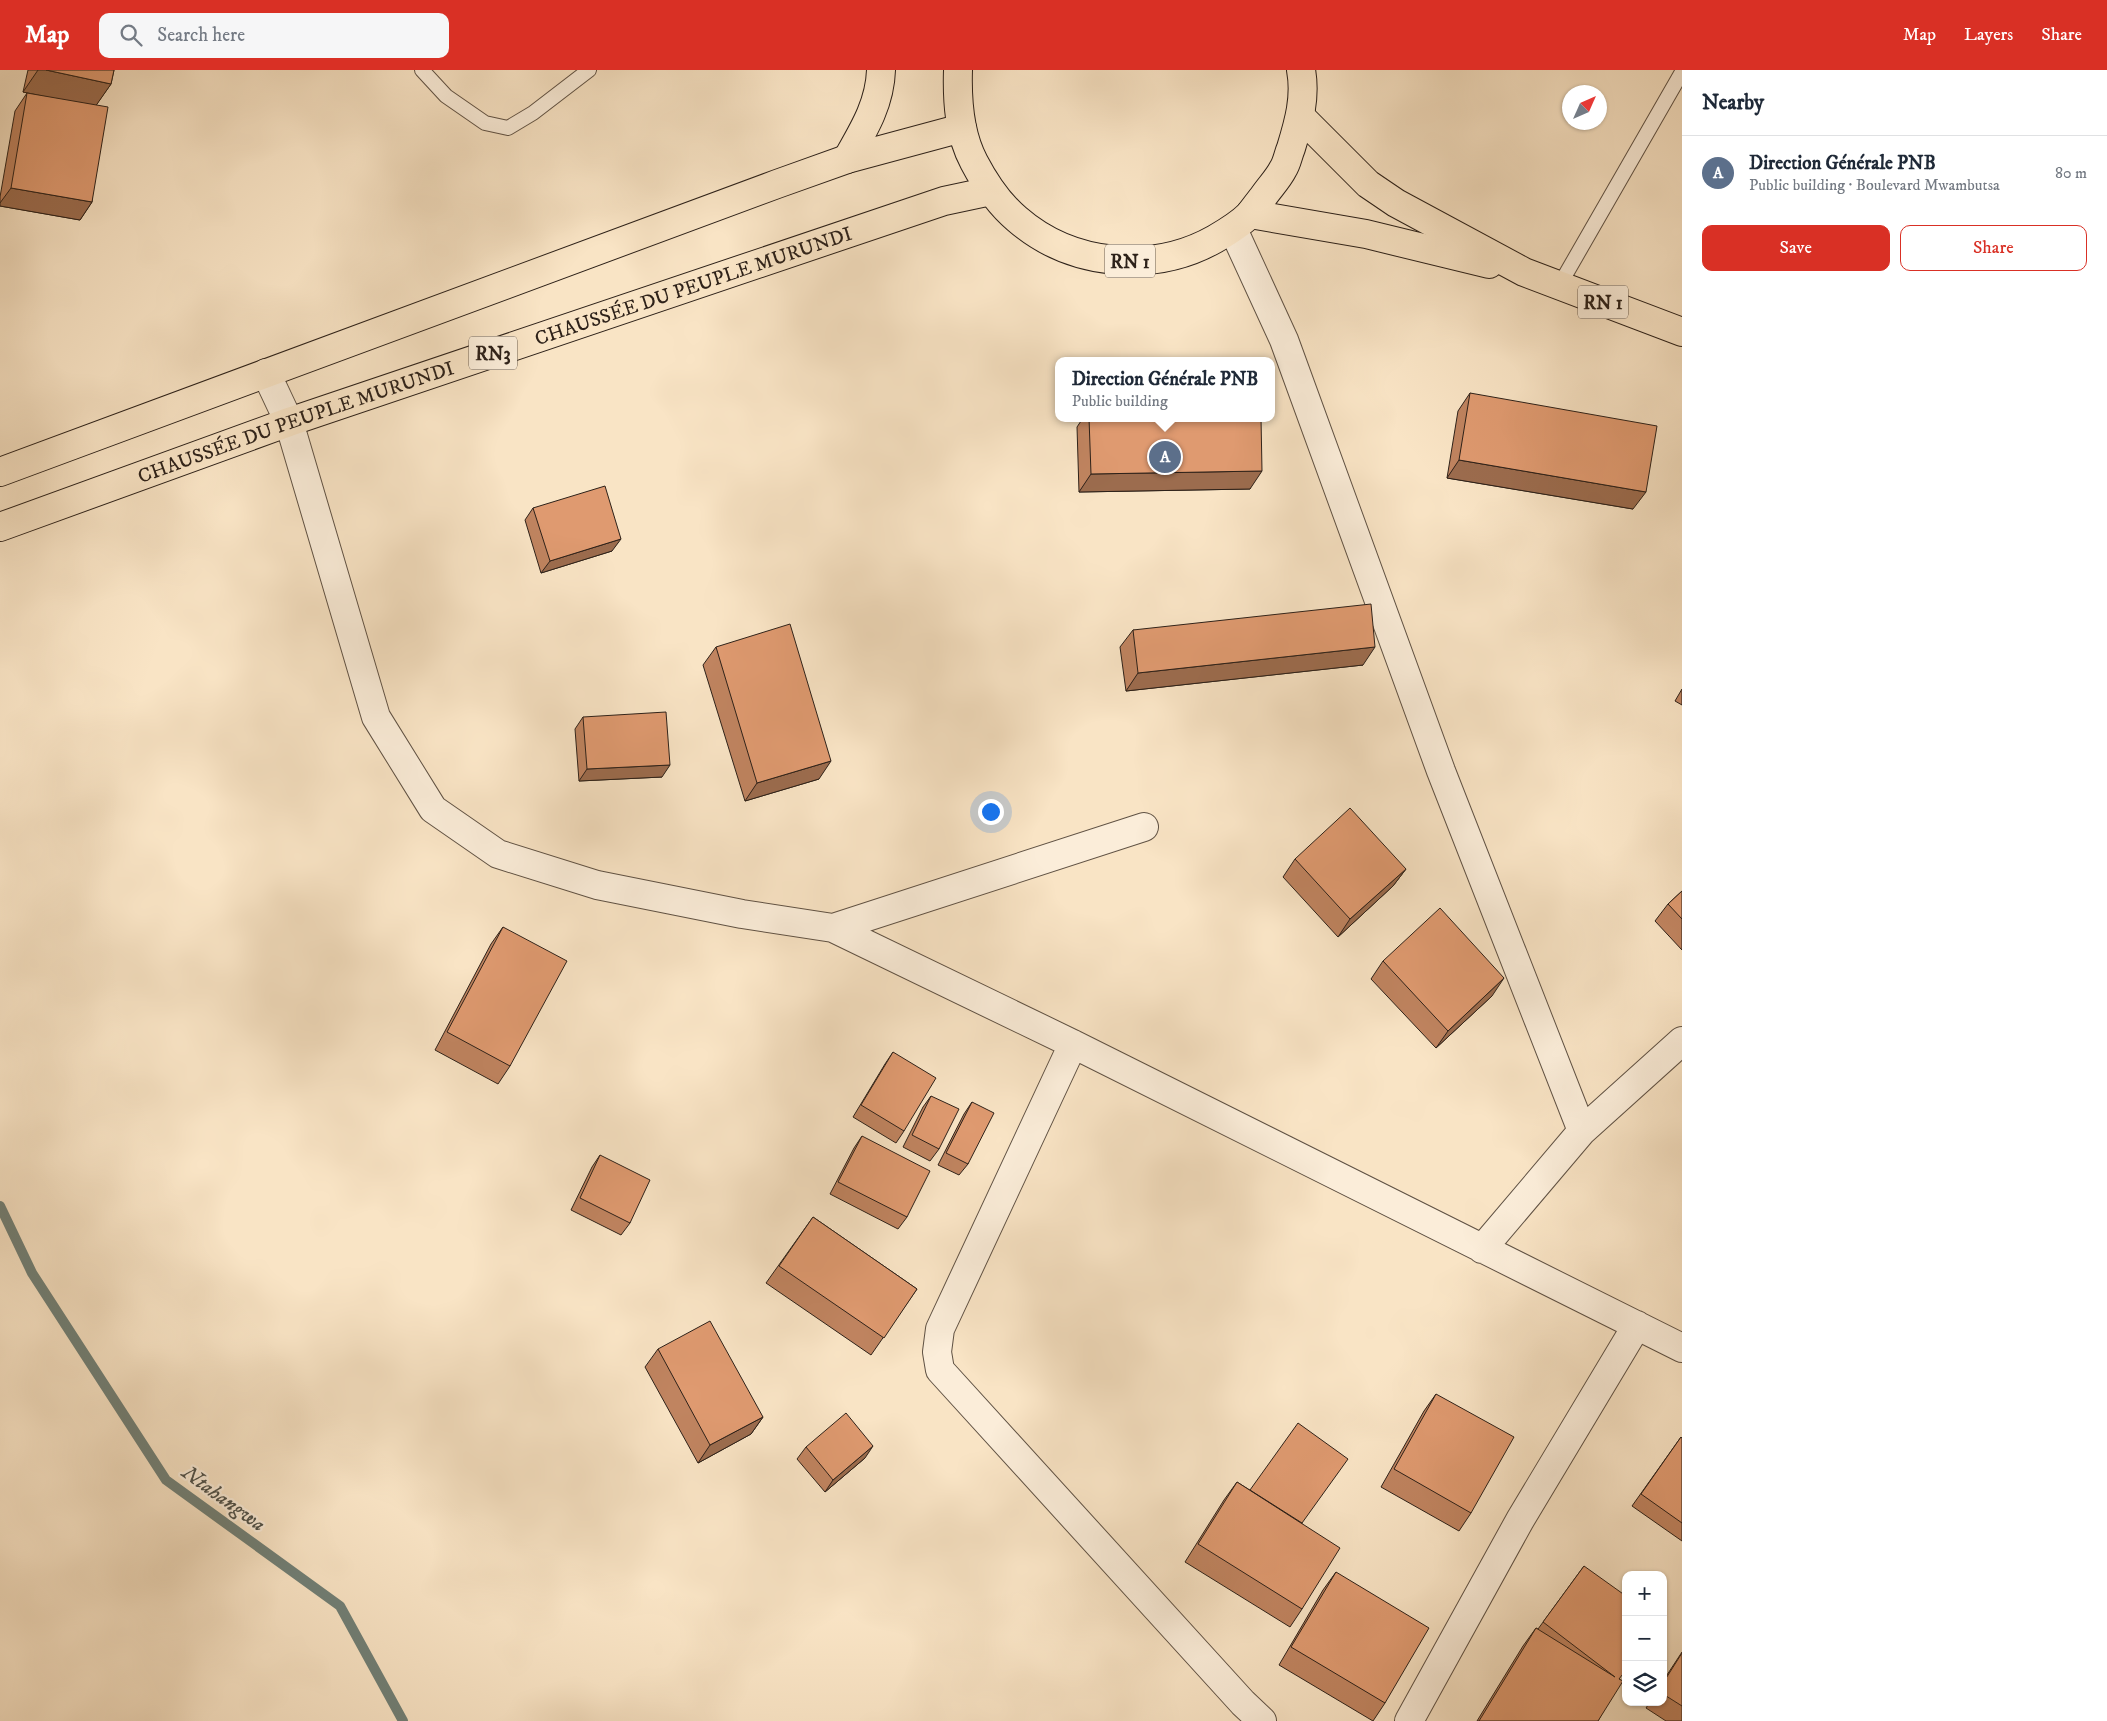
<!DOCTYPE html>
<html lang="en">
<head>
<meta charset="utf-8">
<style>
	:root { --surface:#fff; --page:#f6f6f7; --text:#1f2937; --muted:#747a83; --line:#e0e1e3; --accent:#d93025 }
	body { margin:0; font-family:"IM FELL DW Pica",serif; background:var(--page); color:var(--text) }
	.controls { position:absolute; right:15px; bottom:15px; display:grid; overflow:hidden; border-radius:10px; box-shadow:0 1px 4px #0004 }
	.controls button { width:45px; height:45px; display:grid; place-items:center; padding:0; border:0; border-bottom:1px solid var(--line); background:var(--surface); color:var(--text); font:25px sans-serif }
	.compass { position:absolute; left:1562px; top:15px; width:45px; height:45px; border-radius:50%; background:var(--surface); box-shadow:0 1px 4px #0004; rotate:45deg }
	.you { position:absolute; left:990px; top:741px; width:18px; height:18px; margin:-12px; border:4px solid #fff; border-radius:50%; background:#1a73e8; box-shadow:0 0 0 8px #1a73e833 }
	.badge { display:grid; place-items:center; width:32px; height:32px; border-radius:50%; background:var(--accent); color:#fff; font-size:16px; font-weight:700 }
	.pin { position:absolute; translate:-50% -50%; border:2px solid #fff; box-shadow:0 1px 5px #0006 }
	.popup { position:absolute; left:1055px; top:287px; width:220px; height:65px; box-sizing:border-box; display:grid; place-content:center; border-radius:10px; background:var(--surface); filter:drop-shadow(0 1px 4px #0005); font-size:16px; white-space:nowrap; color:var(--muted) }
	.popup b { font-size:19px; color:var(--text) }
	.popup::after { content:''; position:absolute; left:50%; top:100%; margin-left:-10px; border:10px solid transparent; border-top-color:var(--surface) }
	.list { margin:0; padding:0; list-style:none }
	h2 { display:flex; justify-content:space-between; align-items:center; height:65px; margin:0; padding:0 20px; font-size:21px }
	h2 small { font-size:16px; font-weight:400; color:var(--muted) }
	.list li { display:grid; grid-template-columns:32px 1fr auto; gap:15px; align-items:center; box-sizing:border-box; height:75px; padding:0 20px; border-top:1px solid var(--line) }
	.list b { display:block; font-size:19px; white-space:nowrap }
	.list p { margin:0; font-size:16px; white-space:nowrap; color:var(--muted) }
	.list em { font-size:16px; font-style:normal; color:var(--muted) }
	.actions { display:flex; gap:10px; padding:15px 20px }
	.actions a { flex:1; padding:11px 0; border:1px solid var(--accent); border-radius:10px; text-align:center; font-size:18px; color:var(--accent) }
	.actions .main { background:var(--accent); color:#fff }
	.icon { flex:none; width:28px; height:28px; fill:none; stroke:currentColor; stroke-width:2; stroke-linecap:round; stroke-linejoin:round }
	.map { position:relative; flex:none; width:1682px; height:1651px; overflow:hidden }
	header { display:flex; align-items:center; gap:30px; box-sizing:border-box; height:70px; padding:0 25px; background:var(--accent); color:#fff }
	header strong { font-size:24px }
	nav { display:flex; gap:28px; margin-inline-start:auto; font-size:18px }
	.search { width:350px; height:45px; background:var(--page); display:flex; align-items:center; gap:12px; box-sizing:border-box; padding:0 18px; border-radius:10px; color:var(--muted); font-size:19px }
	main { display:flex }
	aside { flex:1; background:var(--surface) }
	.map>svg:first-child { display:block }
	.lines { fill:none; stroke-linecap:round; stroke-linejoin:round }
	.stream { stroke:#718077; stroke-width:10 }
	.lane-casing { stroke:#605244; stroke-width:16 }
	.street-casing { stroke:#605244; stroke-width:30 }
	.highway-casing { stroke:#2d2119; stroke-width:30 }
	.lane { stroke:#fbedd9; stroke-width:14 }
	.street { stroke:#fbedd9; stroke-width:28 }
	.highway { stroke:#f9e4c5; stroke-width:28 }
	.wall { fill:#c08460; stroke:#2d2119 }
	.shaded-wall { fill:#9c6c4e; stroke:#2d2119 }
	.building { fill:#df9a70; stroke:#2d2119 }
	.labels { text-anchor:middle; stroke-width:4.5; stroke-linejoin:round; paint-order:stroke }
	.shield { fill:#fbedd9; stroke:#6b5e53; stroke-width:1 }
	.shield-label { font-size:19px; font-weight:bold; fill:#2d2119 }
	.street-label { font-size:20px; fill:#2d2119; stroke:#fbedd9 }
	.water-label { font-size:21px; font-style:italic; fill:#4f5048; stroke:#fbedd9 }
</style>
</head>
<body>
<header>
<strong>Map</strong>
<div class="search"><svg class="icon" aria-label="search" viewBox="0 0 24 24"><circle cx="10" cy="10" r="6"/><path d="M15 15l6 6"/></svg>Search here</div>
<nav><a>Map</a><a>Layers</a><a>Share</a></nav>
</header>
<main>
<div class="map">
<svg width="1682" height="1651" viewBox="0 0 1682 1651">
	<rect width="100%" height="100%" fill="#f9e4c5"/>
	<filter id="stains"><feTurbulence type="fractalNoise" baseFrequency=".004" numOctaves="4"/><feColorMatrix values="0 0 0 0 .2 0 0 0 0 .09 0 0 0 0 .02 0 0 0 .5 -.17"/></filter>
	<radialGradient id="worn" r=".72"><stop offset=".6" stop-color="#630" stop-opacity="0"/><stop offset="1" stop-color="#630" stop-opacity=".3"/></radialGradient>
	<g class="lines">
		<path class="stream" d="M0 1136 32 1203 166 1410 340 1536 403 1651"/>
		<g class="lane-casing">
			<path id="lane" d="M422 0 446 26 485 53 508 58 533 43 589 0
				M1559 216 1682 2"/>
		</g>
		<g class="street-casing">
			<path id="street" d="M1233 159 1284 270 1441 701 1582 1061
				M266 303 289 352 376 647 433 739 498 784 597 815 742 844 833 858 1073 974 1682 1278
				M833 858 1144 757
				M1073 974 940 1259 937 1282 940 1300 1243 1633 1262 1651
				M1482 1179 1582 1061 1682 971
				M1409 1651 1520 1450 1637 1255"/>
		</g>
		<g class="highway-casing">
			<g id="highway">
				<path d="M958 0C957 31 959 64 974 92 985 113 999 134 1017 149 1071 196 1153 204 1215 169 1227 162 1239 155 1249 145 1254 139 1258 133 1263 127 1269 118 1278 109 1283 99 1287 93 1288 85 1291 78 1299 52 1306 27 1301 0"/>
				<path d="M1301 47 1368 114 1396 133 1524 202 1682 262"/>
				<path d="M847 89C863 61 880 34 881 0"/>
				<path d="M1250 144 1366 164 1489 194"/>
				<path d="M0 402 777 114 847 89 962 58"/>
				<path id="s1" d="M0 457 289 352 944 131 991 121"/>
			</g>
		</g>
		<use href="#lane" class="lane"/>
		<use href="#street" class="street"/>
		<use href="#highway" class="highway"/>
	</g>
	<path class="wall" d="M28 0H114L111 14 96 35 92 132 80 150 0 136V127L15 41 27 23 42 26 23 22Z
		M1470 323 1633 439 1447 408 1458 341Z
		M1083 348H1261L1250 419 1079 422 1077 357Z
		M533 438 612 481 541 503 525 450Z
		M1133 560 1363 595 1126 621 1120 577Z
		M716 577 819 709 745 731 703 595Z
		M1682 619V635L1675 631Z
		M583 647 662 707 579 711 575 659Z
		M1295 789 1406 799 1393 816 1338 867 1283 807Z
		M1682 821V880L1655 851 1668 834Z
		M503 857 510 996 498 1014 435 980 491 874Z
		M1383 891 1492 926 1436 978 1371 909Z
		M893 982 904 1061 896 1073 853 1047 885 994Z
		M931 1026 939 1079 930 1091 903 1077 923 1037Z
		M972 1032 968 1094 959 1105 938 1095 964 1044Z
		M862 1066 907 1147 898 1159 830 1124 854 1078Z
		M600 1085 630 1153 621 1165 571 1140 592 1097Z
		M813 1147 917 1219 871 1285 766 1213Z
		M658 1279 763 1347 751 1364 698 1393 645 1297Z
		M1436 1324 1471 1443 1459 1461 1381 1417 1424 1341Z
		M1681 1367 1682 1368V1471L1632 1436Z
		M806 1377 865 1388 825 1422 797 1389Z
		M1237 1412 1302 1453V1539L1290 1557 1185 1492 1224 1430Z
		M1584 1496 1620 1610 1598 1651H1477L1523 1576 1536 1558 1538 1559Z
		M1336 1502 1385 1633 1373 1651 1279 1595 1323 1520Z
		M1682 1582V1651H1666L1646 1638 1650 1632H1663V1611Z"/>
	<path class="shaded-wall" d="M38 0H46L111 14 95 37 23 22Z
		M11 118 92 132 80 150 0 136V133Z
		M1459 390 1646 422 1633 439 1447 408Z
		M1262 401 1250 419 1079 422 1091 404Z
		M621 469 612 481 541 503 550 491Z
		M1375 577 1363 595 1126 621 1138 603Z
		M831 691 819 709 745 731 757 713Z
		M670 695 662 707 579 711 587 699Z
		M1406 799 1393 816 1338 867 1350 849Z
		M1504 908 1492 926 1436 978 1448 961Z
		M763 1347 751 1364 698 1393 710 1375Z
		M873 1376 865 1388 825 1422 833 1410Z"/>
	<path class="building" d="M46 0H114L111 14Z
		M27 23 108 37 92 132 11 118Z
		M1470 323 1657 356 1646 422 1459 390Z
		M1089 348H1261L1262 401 1091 404Z
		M605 416 621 469 550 491 533 438Z
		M1371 534 1375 577 1138 603 1133 560Z
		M790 554 831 691 757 713 716 577Z
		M666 642 670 695 587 699 583 647Z
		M1350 738 1406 799 1350 849 1295 789Z
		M1682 821V849L1668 834Z
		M1440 838 1504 908 1448 961 1383 891Z
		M503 857 567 891 510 996 447 962Z
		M893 982 936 1008 904 1061 861 1035Z
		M931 1026 959 1039 939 1079 912 1065Z
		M972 1032 994 1043 968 1094 946 1083Z
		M862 1066 930 1101 907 1147 838 1112Z
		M600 1085 650 1110 630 1153 580 1128Z
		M813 1147 917 1219 884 1268 779 1196Z
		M710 1251 763 1347 710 1375 658 1279Z
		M1436 1324 1514 1367 1471 1443 1394 1399Z
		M846 1343 873 1376 833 1410 806 1377Z
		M1298 1353 1348 1389 1302 1453 1250 1420Z
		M1681 1367 1682 1368V1453L1641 1424Z
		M1237 1412 1340 1478 1302 1539 1198 1474Z
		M1584 1496 1626 1526V1600L1619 1609 1623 1611 1598 1651H1479L1536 1558 1615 1607 1543 1552Z
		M1336 1502 1429 1558 1385 1633 1291 1577Z
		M1682 1583V1636L1663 1624V1613Z"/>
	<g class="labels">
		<g class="shield">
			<rect x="1105" y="174.5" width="50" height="33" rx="4"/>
			<rect x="1578" y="215.5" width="50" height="33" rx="4"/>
			<rect x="469" y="266.5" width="48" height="33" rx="4"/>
		</g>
		<g class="shield-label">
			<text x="1130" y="198">RN 1</text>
			<text x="1603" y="239">RN 1</text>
			<text x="493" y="290">RN3</text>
		</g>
		<g class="street-label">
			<text dy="7" stroke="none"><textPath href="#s1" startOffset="734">CHAUSSÉE DU PEUPLE MURUNDI</textPath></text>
			<text dy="7" stroke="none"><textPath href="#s1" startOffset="314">CHAUSSÉE DU PEUPLE MURUNDI</textPath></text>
		</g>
		<g class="water-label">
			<text transform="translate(224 1428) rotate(36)" y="7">Ntahangwa</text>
		</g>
	</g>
	<rect width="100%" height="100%" filter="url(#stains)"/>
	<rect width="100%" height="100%" fill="url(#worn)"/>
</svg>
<div class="controls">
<button>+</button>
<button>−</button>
<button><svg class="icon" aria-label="layers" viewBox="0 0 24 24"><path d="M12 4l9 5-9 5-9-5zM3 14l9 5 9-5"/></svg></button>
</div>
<svg class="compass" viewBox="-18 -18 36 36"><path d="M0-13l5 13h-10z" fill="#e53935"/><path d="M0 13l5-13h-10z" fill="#747a83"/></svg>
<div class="you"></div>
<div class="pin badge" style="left:1165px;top:387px;background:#5c6f8a">A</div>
<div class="popup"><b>Direction Générale PNB</b>Public building</div>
</div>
<aside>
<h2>Nearby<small></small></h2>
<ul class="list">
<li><span class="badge" style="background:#5c6f8a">A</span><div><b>Direction Générale PNB</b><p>Public building · Boulevard Mwambutsa</p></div><em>80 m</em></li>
</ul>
<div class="actions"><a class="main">Save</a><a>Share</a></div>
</aside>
</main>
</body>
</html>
